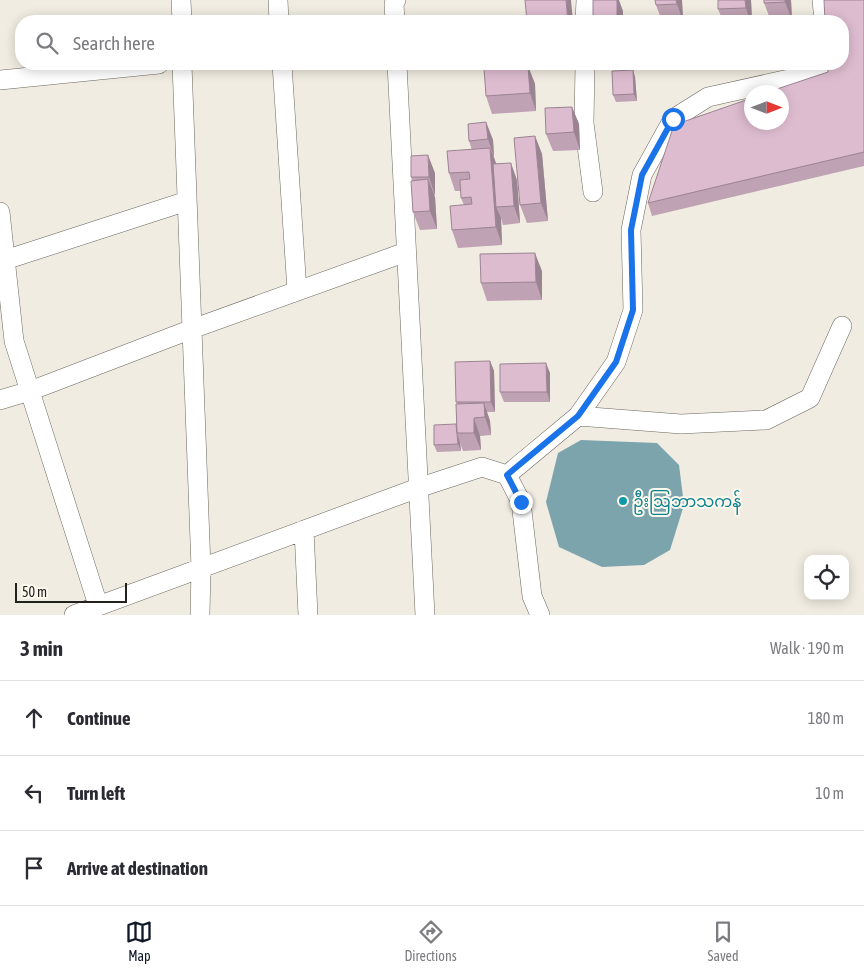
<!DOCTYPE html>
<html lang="en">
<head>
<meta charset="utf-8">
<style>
	:root { --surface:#fff; --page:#f2f2f3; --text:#2b2b33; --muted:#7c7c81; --line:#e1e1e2; --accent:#111827 }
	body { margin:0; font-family:"Asap Condensed","Noto Sans Myanmar",sans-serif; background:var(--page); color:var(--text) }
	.controls { position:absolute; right:15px; bottom:15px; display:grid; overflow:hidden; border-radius:10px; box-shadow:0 2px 12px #0003 }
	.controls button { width:45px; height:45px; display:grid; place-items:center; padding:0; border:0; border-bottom:1px solid var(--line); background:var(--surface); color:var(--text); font:25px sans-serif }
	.compass { position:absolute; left:744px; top:85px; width:45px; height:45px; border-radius:50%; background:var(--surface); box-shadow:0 2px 12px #0003; rotate:90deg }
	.scale { position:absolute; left:15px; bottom:12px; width:112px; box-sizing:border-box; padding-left:5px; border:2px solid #22211d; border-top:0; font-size:14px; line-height:18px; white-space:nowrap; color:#22211d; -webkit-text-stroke:4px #fef9ef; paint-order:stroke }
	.stop { position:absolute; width:15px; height:15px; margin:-11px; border:4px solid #1a73e8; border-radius:50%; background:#fff }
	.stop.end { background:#1a73e8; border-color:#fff; box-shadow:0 1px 5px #0008 }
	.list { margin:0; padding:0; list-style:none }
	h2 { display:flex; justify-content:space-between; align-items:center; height:65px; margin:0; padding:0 20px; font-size:21px }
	h2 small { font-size:16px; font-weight:400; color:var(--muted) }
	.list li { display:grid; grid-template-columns:32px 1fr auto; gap:15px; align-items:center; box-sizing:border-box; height:75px; padding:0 20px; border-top:1px solid var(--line) }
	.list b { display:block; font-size:19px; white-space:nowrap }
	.list em { font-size:16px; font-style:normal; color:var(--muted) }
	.icon { flex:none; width:28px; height:28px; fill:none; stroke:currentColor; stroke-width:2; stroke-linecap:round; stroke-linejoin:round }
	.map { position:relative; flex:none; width:864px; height:615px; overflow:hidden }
	.search { position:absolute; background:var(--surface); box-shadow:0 2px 12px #0003; left:15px; right:15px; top:15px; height:55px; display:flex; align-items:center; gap:12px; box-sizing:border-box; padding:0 18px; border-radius:20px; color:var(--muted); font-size:19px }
	.sheet { height:290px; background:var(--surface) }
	nav { display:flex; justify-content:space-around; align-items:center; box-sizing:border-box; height:70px; border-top:1px solid var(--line); background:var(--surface); font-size:14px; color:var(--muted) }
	nav a { display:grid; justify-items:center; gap:2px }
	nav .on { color:var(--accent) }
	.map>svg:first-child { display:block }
	.water { fill:#7ca4ad }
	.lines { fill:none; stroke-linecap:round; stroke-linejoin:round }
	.minor-casing { stroke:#6c675f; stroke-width:20 }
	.minor { stroke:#fff; stroke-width:19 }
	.wall { fill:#bfa2b3 }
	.shaded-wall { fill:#9b8492 }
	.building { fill:#debcd0; stroke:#9b8492 }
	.route { stroke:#1a73e8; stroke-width:6 }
	.culture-dot { fill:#0f9aa8; stroke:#fef9ef; stroke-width:2 }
	.labels { text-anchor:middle; stroke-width:4; stroke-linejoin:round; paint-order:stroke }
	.culture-label { font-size:16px; fill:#0d838f; stroke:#fef9ef; text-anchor:start }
</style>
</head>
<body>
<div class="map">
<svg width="864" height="615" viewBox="0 0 864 615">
	<rect width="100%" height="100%" fill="#f1ece1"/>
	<path class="water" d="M581 440 657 443 679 465 684 505 670 550 644 565 602 567 559 547 546 502 558 453Z"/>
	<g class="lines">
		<g class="minor-casing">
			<path id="minor" d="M181 0 182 21
				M278 0 279 21
				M822 0 824 21
				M395 21 394 4 396 0
				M585 21 586 0
				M182 64 201 568 200 615
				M282 64 297 291
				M397 64 425 615
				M585 64 584 123 593 192
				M0 80 159 64
				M0 212 14 341 98 605
				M5 260 187 201
				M0 400 30 391 192 329 406 252
				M578 416 681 424 766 420 810 398 842 326
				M507 475 578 416 616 362 633 310 631 230 642 175 673 119 708 97 830 70 864 65
				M304 530 308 615
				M74 615 418 488 482 467 507 475 521 502 532 596 540 615"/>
		</g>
		<use href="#minor" class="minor"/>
	</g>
	<path class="wall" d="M682 0 683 21H662L656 5Z
		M751 0 752 21H723L718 9Z
		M764 0H791L792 20 771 21 764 3Z
		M864 0V166L652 216 648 203 828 72Z
		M528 66 535 84 536 111 492 114 486 96Z
		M633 70 635 77 637 101 616 102 613 95Z
		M572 107 579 124 580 150 553 151 546 134Z
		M486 122 493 140 494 157 496 163 517 180 520 223 503 225 501 218 502 245 458 248 452 230 464 205 461 198V191H455L449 173 472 150 469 141Z
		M535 136 542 154 548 221 527 223 520 205Z
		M435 173V195H434L435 197 437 229 420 230 413 212 412 181 411 177Z
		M542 271V300L487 301 481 283Z
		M490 361 494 371 495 412H487L490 421 491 435 480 436 481 450 463 451 460 443 461 451 437 452 434 445 456 424 457 404 456 402Z
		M550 373V402H504L500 392Z"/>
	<path class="shaded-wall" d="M566 0H571L573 21H568Z
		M617 0H619L623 11V21H617Z
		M676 0H682L683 21 677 4Z
		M745 0H751L752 21H750L746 8Z
		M785 0H791L792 20 785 2Z
		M528 66 535 84 536 111 530 93Z
		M633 70 635 77 637 101 634 94Z
		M572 107 579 124 580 150 574 132Z
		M486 122 493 140 494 157 488 139Z
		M535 136 542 154 548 221 541 203Z
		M490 148 497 166 496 207 501 218 502 245 496 227Z
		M428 155 435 173V195L429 177Z
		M511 163 517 180 520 223 514 206Z
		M428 179 435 197 437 229 430 211Z
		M535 253 542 271V300L536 282Z
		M490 361 494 371 495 412 491 402Z
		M546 363 550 373V402L547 392Z
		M484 403 490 421 491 435 485 417Z
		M474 418 480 436 481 450 474 433Z
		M458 436 460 443 461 451 458 444Z"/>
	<path class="building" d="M525 0H566L568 21H527Z
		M593 0H617V21H593Z
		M655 0H676L677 4 656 5Z
		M718 0H745L746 8 718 9Z
		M764 0H785V2L764 3Z
		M824 0H864V152L648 203 674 125 752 98V122H782V92H768L828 72 827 64H843V21H825Z
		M528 66 530 93 486 96 484 69Z
		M633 70 634 94 613 95 612 71Z
		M572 107 574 132 546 134 545 108Z
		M486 122 488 139 469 141 468 124Z
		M535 136 541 203 520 205 514 138Z
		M490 148 496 227 452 230 450 206 472 204 471 197 461 198 460 180 470 179 469 172 449 173 447 151Z
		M428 155 429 177H411V156Z
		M511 163 514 206 496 207 493 164Z
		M428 179 430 211 413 212 411 181Z
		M535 253 536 282 481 283 480 254Z
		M490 361 491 402H456L455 362Z
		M546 363 547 392H500V364Z
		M484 403 485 417 474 418V433H457L456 404Z
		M456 424 458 444 434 445V425Z"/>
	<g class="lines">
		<path class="route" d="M521 502 507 475 578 416 616 362 633 310 631 230 642 175 673 119"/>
	</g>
	<circle class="culture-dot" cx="623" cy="501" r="5"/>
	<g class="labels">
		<g class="culture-label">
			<text x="633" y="507">ဦးဩဘာသကန်</text>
		</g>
	</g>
</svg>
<div class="controls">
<button><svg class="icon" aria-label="locate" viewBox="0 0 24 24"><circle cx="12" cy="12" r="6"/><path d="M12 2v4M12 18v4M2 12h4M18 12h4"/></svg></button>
</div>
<svg class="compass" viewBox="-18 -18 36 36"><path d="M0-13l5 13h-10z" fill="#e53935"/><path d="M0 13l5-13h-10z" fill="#7c7c81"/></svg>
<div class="scale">50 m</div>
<div class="stop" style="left:673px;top:119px"></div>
<div class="stop end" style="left:521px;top:502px"></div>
<div class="search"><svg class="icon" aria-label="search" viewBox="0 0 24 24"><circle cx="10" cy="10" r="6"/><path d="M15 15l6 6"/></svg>Search here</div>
</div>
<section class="sheet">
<h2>3 min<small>Walk · 190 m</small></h2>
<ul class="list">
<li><svg class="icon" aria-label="ahead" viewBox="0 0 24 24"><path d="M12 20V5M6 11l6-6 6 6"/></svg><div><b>Continue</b></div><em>180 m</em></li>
<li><svg class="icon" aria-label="left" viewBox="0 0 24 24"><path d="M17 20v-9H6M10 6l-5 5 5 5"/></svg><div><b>Turn left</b></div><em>10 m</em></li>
<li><svg class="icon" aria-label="arrive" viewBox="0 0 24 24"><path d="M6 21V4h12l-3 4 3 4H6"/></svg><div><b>Arrive at destination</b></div></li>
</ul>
</section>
<nav>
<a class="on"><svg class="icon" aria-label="map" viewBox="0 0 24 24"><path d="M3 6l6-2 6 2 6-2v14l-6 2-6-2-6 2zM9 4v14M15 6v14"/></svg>Map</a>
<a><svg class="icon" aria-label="directions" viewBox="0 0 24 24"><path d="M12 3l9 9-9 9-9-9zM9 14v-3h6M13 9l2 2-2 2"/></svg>Directions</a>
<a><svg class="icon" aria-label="saved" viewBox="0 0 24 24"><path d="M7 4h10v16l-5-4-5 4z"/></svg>Saved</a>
</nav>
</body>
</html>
